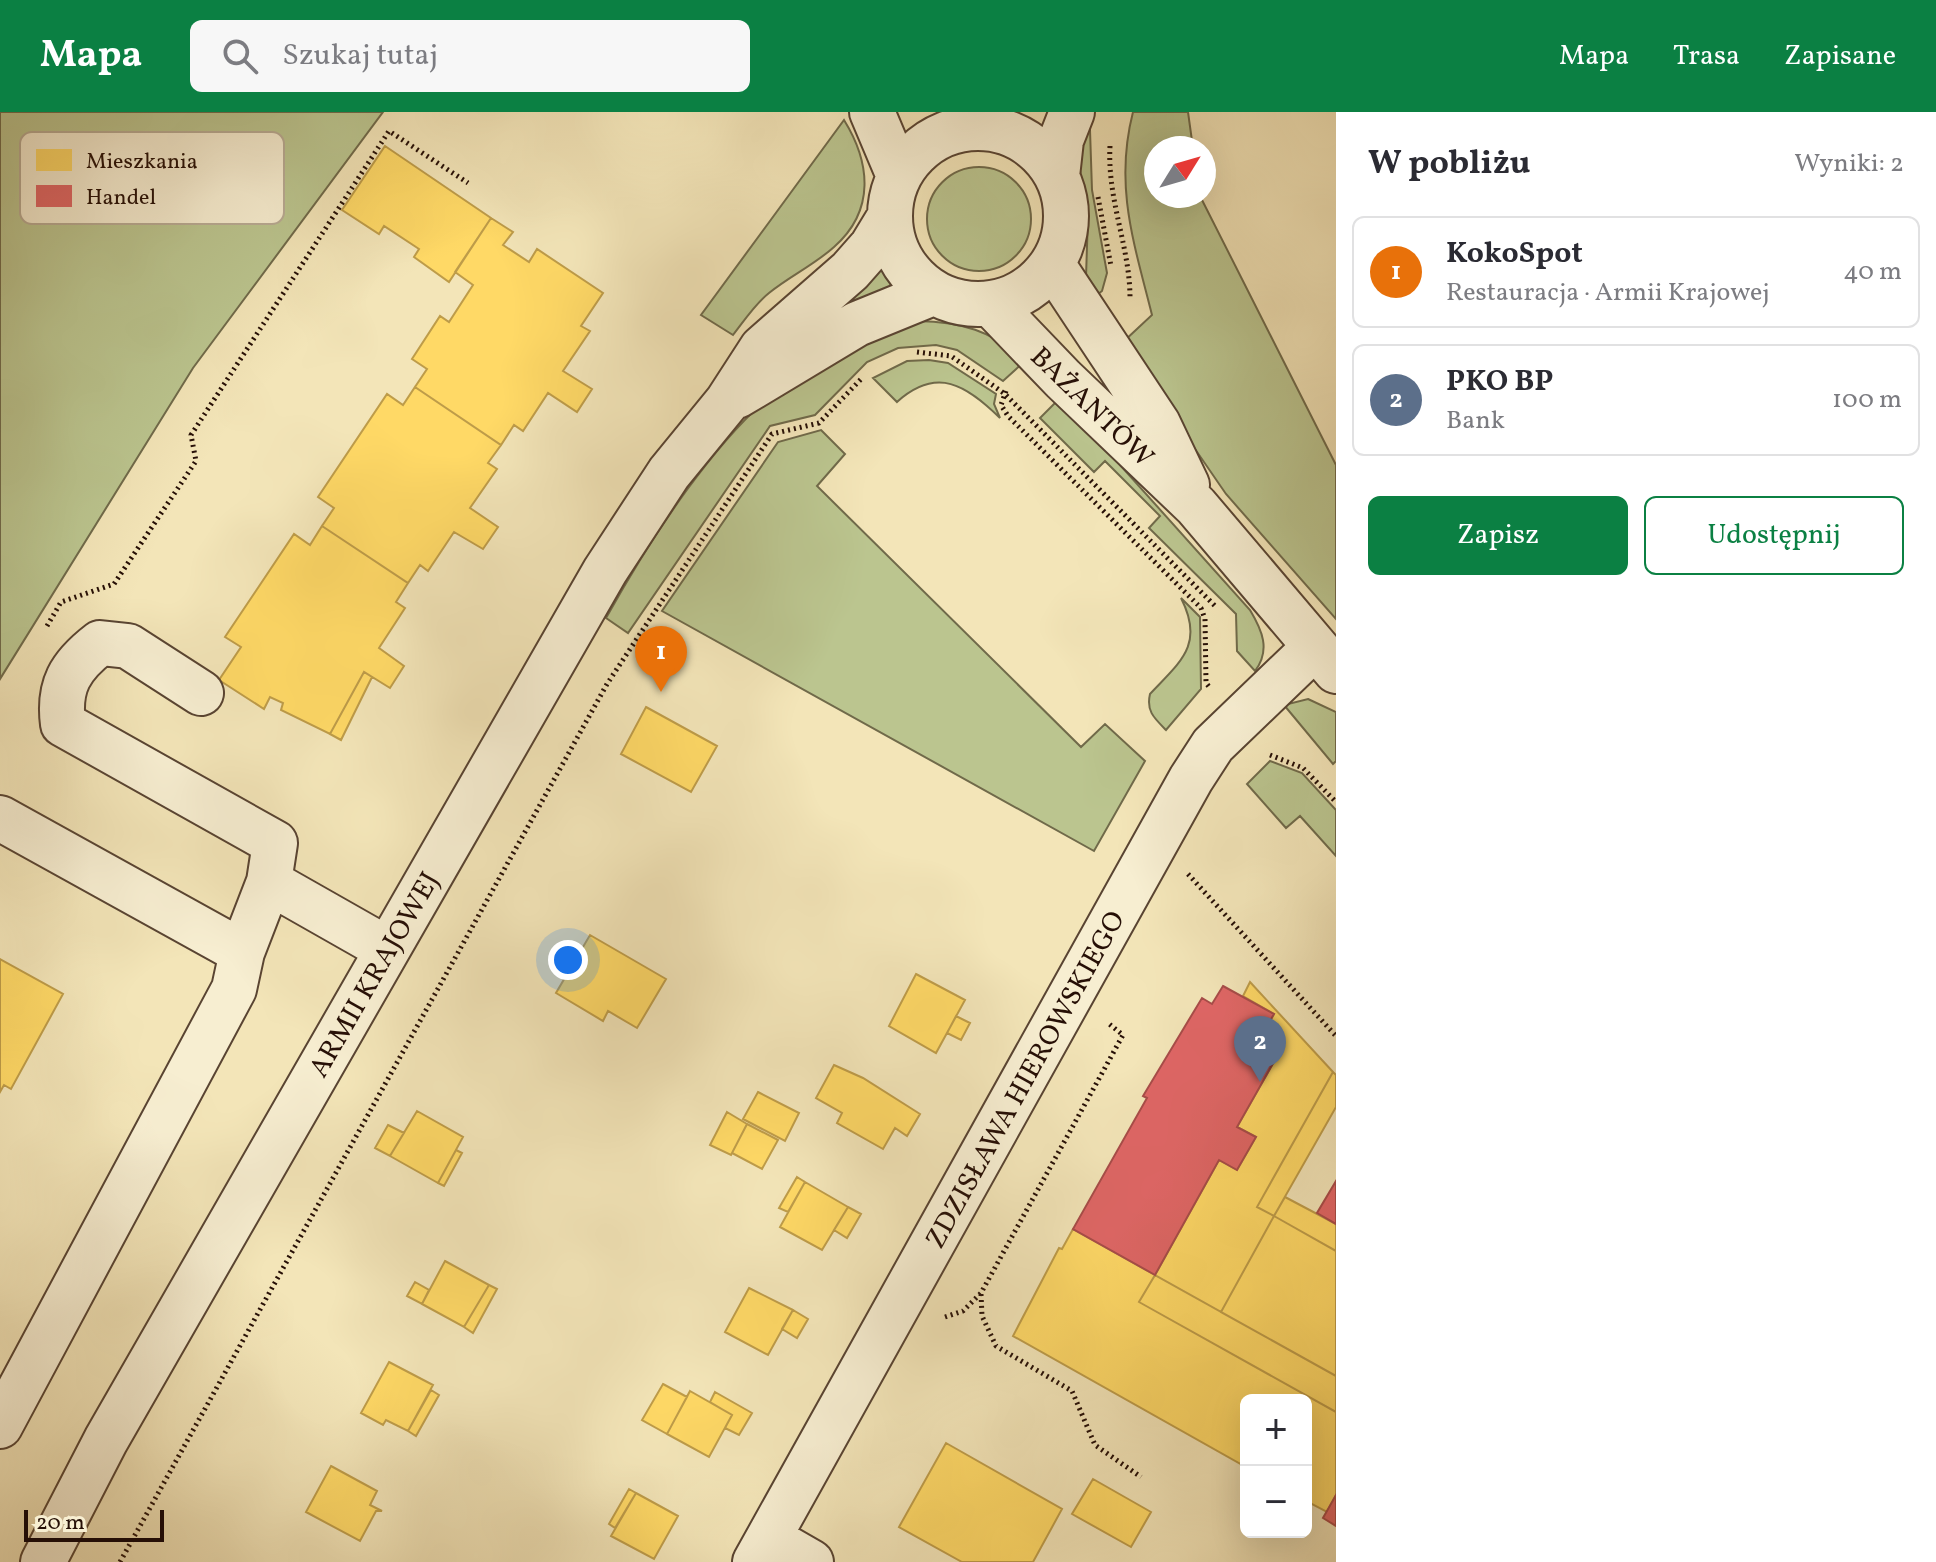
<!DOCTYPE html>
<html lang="pl">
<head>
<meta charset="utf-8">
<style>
	:root { --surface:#fff; --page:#f7f7f7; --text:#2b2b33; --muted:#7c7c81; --line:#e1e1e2; --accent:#0b8043 }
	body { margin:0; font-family:Vollkorn,serif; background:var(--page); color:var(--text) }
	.controls { position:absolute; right:24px; bottom:24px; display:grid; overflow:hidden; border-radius:12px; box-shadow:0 8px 32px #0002 }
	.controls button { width:72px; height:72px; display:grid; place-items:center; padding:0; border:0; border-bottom:2px solid var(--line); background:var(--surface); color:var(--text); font:40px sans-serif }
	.compass { position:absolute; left:1144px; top:24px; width:72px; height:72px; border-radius:50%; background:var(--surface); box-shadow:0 8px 32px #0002; rotate:53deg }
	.scale { position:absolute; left:24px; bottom:20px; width:140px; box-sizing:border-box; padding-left:8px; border:4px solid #260f06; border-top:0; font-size:22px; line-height:28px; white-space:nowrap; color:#260f06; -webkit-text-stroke:6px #f7eed1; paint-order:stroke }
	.you { position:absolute; left:568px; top:848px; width:28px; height:28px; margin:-20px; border:6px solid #fff; border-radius:50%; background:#1a73e8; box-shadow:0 0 0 12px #1a73e833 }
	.badge { display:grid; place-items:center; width:52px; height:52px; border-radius:50%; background:var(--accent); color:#fff; font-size:26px; font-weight:700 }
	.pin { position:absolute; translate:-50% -66px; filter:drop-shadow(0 2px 4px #0008) }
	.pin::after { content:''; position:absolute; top:42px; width:28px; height:24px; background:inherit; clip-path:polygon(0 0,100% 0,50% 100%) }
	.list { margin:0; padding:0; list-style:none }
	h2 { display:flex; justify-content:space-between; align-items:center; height:104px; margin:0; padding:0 32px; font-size:34px }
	h2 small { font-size:26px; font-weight:400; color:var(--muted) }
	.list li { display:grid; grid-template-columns:52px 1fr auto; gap:24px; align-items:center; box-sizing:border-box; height:112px; margin:0 16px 16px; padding:0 16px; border:2px solid var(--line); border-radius:12px }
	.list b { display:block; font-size:30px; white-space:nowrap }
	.list p { margin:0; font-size:26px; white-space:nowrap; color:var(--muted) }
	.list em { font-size:26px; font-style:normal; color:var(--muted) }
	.actions { display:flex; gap:16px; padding:24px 32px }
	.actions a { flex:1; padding:18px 0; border:2px solid var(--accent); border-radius:12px; text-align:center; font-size:28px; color:var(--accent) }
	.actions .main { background:var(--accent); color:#fff }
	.icon { flex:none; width:44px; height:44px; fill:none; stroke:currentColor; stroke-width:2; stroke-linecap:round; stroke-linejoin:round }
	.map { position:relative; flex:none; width:1336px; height:1450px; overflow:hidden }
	header { display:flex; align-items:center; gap:48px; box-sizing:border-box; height:112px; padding:0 40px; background:var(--accent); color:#fff }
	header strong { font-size:38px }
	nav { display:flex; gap:44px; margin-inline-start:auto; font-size:28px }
	.search { width:560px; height:72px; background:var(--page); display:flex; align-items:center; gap:20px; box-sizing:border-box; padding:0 28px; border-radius:12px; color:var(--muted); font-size:30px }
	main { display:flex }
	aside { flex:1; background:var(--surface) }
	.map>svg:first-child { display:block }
	.green { fill:#bbc58f; stroke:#706a4a; stroke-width:2 }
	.homes { fill:#ffd966; stroke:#be9c49; stroke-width:2 }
	.shops { fill:#e06666; stroke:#a84c49; stroke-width:2 }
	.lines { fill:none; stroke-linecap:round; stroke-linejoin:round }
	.minor-casing { stroke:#594432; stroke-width:48 }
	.path { stroke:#260f06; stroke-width:5; stroke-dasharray:2 4; stroke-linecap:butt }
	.minor { stroke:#f7eed1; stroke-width:44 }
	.labels { text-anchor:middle; stroke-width:8; stroke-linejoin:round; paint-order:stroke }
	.street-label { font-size:28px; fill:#260f06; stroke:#f7eed1 }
	.key { fill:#f7eed1; stroke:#b8ab94; stroke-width:2 }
	.key-label { font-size:22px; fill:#260f06 }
</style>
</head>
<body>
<header>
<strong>Mapa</strong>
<div class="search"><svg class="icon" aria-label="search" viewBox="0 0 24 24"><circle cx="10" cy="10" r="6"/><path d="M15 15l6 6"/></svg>Szukaj tutaj</div>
<nav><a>Mapa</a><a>Trasa</a><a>Zapisane</a></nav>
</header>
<main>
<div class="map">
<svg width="1336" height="1450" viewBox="0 0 1336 1450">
	<rect width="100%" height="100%" fill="#f3e5b8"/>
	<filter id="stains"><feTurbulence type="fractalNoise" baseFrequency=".0025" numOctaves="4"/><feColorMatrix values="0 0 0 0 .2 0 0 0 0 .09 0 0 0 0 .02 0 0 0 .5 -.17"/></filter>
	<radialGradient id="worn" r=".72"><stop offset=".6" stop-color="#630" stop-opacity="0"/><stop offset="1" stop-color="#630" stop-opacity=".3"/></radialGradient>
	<path class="green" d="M0 0H383L193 256 0 567Z
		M1133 0H1188L1193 36H1156V84H1200L1336 353V507L1226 382 1122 231 1152 203C1134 131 1114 74 1133 0Z
		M844 8C870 50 876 98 834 135 814 153 790 164 769 181 755 192 744 209 733 223L701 203Z
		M1083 12 1090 18 1092 78 1107 161 1102 179 1093 186 1086 165 1088 103 1077 42Z
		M927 107a52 52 0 1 1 104 0a52 52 0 1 1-104 0Z
		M880 154 894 178 823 202Z
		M917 209C961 210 992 218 1025 249L1003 269 957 238 936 233 898 236 867 250 815 303 770 314 628 521 606 506C649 429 718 320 789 269 828 242 873 226 917 209Z
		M929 248 948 251 996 282 994 292 1000 306C966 273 937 254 897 290L873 266 907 249Z
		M1060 286 1250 498C1262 518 1271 538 1255 559L1237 539 1236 502 1149 416 1160 404 1105 349 1094 360 1040 306Z
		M821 318 845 342 817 374 1081 635 1105 612 1145 649 1094 739 662 499 778 330Z
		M1181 486 1200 505 1201 577 1166 618C1154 606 1146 599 1150 582 1180 550 1205 533 1181 486Z
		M1308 587 1336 600V649L1333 652 1284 593Z
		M1270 649 1302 661 1336 698V744L1300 704 1286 716 1247 672Z"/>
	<path class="homes" d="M385 34 491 106 449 170 414 145 419 137 384 114 379 122 342 98Z
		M491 106 513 120 503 133 529 150 537 137 603 181 581 214 590 219 563 259 592 277 577 300 548 281 523 319 514 313 501 333 415 275 427 257 412 247 440 204 449 210 473 173 455 160Z
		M415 275 501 333 488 351 497 357 470 396 498 415 483 437 454 420 428 459 420 453 408 471 322 414 334 396 318 385 387 282 403 293Z
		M322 414 408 471 396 490 405 496 379 536 404 554 390 576 364 560 330 622 281 598 283 591 270 585 264 597 219 568 241 535 225 525 294 422 310 433Z
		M364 560 372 565 341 628 330 622Z
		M646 595 717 634 691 680 621 642Z
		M590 823 666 867 637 916 608 899 603 909 556 881Z
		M0 847 63 882 11 977 4 973 0 980Z
		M916 862 965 888 936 941 889 914Z
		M1250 870 1333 960 1257 1095 1274 1104 1221 1200 1155 1163 1219 1048 1237 1058 1256 1025 1237 1015 1284 932 1263 921 1274 902 1243 884Z
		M956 904 970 911 961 928 947 921Z
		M834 953 863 966 920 1002 907 1024 895 1016 883 1037 837 1011 842 1001 816 986Z
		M1333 960 1336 963V995L1274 1104 1257 1095Z
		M758 980 799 1001 785 1029 743 1007Z
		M417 999 463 1025 438 1071 390 1044Z
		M727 1000 747 1012 731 1043 710 1033Z
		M747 1012 778 1028 762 1057 732 1041Z
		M388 1013 404 1021 390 1044 375 1036Z
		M456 1038 462 1041 444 1074 438 1071Z
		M797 1065 805 1070 788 1100 779 1096Z
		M805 1070 848 1095 822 1138 780 1115Z
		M1285 1085 1336 1112V1139L1274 1104Z
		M848 1095 861 1102 847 1126 834 1118Z
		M1274 1104 1336 1139V1264L1221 1200Z
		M1073 1117 1155 1163 1139 1190 1336 1300V1383L1327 1400 1306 1389V1288H1246V1355L1013 1224 1059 1136 1062 1137Z
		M445 1149 489 1173 464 1215 422 1192Z
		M1155 1163 1336 1264V1300L1139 1190Z
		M415 1170 429 1178 422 1192 407 1184Z
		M489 1173 497 1177 473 1221 464 1215Z
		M749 1176 793 1198 768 1243 725 1220Z
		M793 1198 808 1207 797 1226 782 1217Z
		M389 1250 433 1273 408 1319 386 1308 383 1313 361 1301Z
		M663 1272 687 1285 667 1322 642 1308Z
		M431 1278 439 1283 416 1324 408 1319Z
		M690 1279 732 1303 709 1345 667 1322Z
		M715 1280 752 1301 739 1323 725 1316 732 1303 710 1290Z
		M946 1331 1062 1397 1033 1450H962L899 1415Z
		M331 1354 377 1379 370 1393 382 1399H376L360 1429 306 1400Z
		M1093 1367 1151 1400 1131 1435 1072 1402Z
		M629 1377 636 1381 615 1416 609 1412Z
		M636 1381 678 1404 654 1447 611 1424Z"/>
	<path class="shops" d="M1223 874 1274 902 1263 921 1284 932 1237 1015 1256 1025 1237 1058 1219 1048 1155 1163 1073 1117 1147 986 1143 984 1202 886 1212 892Z
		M1336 1069V1112L1317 1101Z
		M1336 1383V1414L1323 1406Z"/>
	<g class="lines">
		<g class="minor-casing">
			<path id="minor" d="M872 0 899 64
				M890 104a88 88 0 1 1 176 0a88 88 0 1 1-176 0Z
				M1057 64 1061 28 1072 0
				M1052 152 1158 312 1187 373
				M991 192 1063 267 1196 394 1336 559
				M737 284 857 212 933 181
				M201 581 128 534 100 531C70 554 58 574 63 612L275 731 269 770 242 840
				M0 706 242 840 234 877 0 1314
				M269 770 387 837
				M769 1426 811 1450
				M43 1450 106 1328 605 459 669 361 727 290 762 236 850 159 872 134 889 106
				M755 1450 1191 667 1213 633 1315 535"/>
		</g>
		<path class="path" d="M1110 34C1107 88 1130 135 1130 186
			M1098 85 1111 154
			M917 240 951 244 1005 282 1215 494
			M1006 279 1001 293 1008 304 1201 496 1205 507 1206 571 1210 576
			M47 514 61 490 114 472 196 349 191 323 389 19 468 71
			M1270 643 1303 656 1336 690
			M1188 762 1336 924
			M981 1182 982 1204 996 1234 1072 1279 1095 1333 1141 1365
			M945 1205 963 1199 981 1181 1123 923 1108 911
			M120 1450 607 572 772 322 819 311 863 265"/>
		<use href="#minor" class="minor"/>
	</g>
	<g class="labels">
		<g class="street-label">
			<text transform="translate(1093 294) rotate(44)" y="10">BAŻANTÓW</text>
			<text transform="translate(373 862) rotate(-60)" y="10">ARMII KRAJOWEJ</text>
			<text transform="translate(1024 967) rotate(-61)" y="10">ZDZISŁAWA HIEROWSKIEGO</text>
		</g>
	</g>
	<rect x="20" y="20" width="264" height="92" rx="12" class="key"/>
	<rect x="36" y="37" width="36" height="22" fill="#ffd966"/>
	<rect x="36" y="73" width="36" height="22" fill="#e06666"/>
	<g class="key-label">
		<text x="86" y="56">Mieszkania</text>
		<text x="86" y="92">Handel</text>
	</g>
	<rect width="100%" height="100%" filter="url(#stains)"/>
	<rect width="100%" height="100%" fill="url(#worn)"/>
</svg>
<div class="controls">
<button>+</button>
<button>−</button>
</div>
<svg class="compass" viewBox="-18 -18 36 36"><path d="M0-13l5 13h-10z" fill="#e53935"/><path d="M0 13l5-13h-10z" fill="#7c7c81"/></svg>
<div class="scale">20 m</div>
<div class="you"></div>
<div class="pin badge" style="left:661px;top:580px;background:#e8710a">1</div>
<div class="pin badge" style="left:1260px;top:970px;background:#5c6f8a">2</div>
</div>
<aside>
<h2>W pobliżu<small>Wyniki: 2</small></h2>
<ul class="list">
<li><span class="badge" style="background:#e8710a">1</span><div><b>KokoSpot</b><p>Restauracja · Armii Krajowej</p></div><em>40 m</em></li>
<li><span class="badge" style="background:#5c6f8a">2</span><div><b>PKO BP</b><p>Bank</p></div><em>100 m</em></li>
</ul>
<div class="actions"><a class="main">Zapisz</a><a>Udostępnij</a></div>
</aside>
</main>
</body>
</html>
